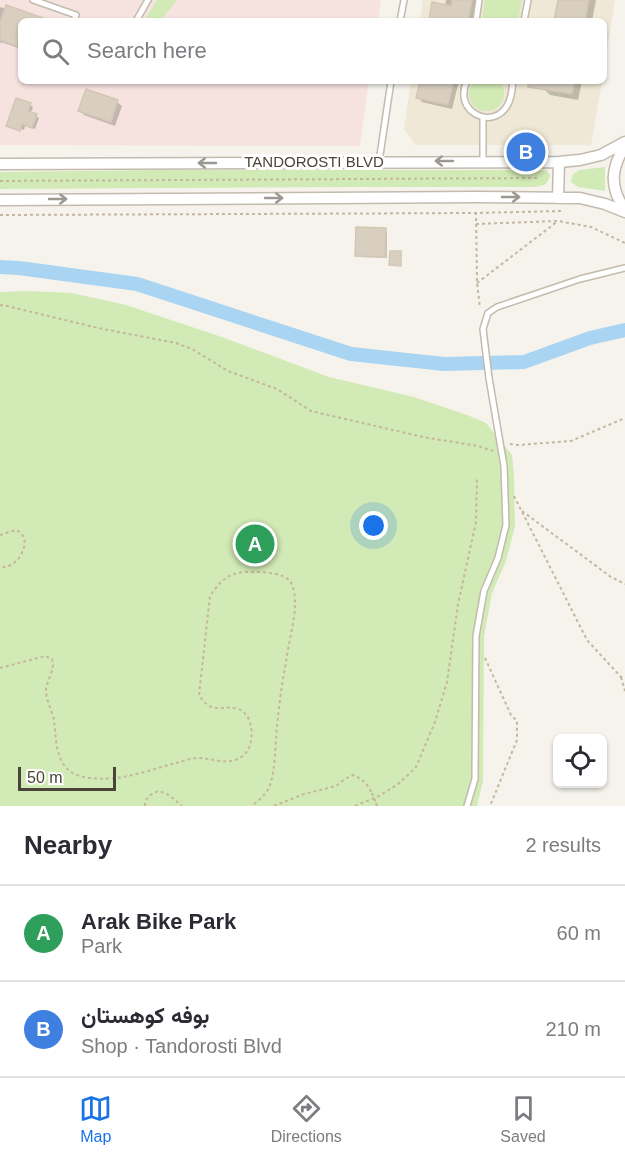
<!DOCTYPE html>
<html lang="en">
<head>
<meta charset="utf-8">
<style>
	:root { --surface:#fff; --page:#f7f7f7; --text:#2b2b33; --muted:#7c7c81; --line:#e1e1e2; --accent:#1a73e8 }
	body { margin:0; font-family:Helvetica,Vazirmatn,sans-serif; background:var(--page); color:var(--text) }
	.controls { position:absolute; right:18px; bottom:18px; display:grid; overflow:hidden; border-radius:9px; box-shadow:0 2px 4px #0004 }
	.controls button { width:54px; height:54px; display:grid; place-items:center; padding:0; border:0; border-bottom:2px solid var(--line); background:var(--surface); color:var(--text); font:30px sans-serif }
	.scale { position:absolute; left:18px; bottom:15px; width:98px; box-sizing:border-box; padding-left:6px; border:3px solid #4b4439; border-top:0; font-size:16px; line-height:21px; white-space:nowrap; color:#4b4439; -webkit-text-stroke:4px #fff; paint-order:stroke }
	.you { position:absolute; left:374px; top:526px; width:21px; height:21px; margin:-15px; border:4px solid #fff; border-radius:50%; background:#1a73e8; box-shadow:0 0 0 9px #1a73e833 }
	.badge { display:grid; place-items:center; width:39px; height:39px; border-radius:50%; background:var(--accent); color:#fff; font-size:20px; font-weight:700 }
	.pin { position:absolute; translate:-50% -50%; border:3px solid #fff; box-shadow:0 2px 6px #0006 }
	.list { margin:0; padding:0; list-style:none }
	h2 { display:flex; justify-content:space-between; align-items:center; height:78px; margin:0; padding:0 24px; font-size:26px }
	h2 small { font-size:20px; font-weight:400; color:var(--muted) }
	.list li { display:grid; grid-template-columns:39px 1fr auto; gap:18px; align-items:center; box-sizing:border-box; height:96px; padding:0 24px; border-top:2px solid var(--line) }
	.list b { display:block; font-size:22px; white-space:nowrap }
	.list p { margin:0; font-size:20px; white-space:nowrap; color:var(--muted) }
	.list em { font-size:20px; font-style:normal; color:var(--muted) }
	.icon { flex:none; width:33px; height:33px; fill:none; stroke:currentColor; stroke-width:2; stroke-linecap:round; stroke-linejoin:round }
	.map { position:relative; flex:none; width:625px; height:806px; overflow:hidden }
	.search { position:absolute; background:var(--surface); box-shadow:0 2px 4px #0004; left:18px; right:18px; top:18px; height:66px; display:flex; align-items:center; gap:15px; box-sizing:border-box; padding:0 21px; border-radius:9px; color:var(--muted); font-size:22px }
	.sheet { height:270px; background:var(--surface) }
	nav { display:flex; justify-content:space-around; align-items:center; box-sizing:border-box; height:84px; border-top:2px solid var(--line); background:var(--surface); font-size:16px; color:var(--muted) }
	nav a { display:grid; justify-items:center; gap:3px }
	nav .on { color:var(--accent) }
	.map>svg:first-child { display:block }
	.education { fill:#efe8d6 }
	.medical { fill:#f6e3e0 }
	.green { fill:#d2eab5 }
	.shadow { fill:#0003 }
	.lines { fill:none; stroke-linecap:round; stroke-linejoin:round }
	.canal { stroke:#a9d4f2; stroke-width:14 }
	.building { fill:#d8cfc1; stroke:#d3c7b4; stroke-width:1.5 }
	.lane-casing { stroke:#c2bbae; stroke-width:8 }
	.street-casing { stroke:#c2bbae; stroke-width:13 }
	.path { stroke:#c4b79f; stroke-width:2; stroke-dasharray:3 3; stroke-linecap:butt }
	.lane { stroke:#fff; stroke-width:5 }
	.street { stroke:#fff; stroke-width:10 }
	.path-bridge { stroke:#c4b79f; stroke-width:2; stroke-dasharray:3 3; stroke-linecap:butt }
	.oneway { stroke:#9c9892 }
	.labels { text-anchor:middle; stroke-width:6; stroke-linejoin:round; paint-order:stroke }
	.street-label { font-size:15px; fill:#4b4439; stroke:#fff }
</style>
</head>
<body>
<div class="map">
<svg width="625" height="806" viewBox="0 0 625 806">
	<rect width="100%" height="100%" fill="#f6f3ec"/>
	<path class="education" d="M423 0H615L604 67V21H420Z
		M411 81H602L591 145H415L404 129Z"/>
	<path class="medical" d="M0 0H381L378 21H21V81H369L360 146 0 145Z"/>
	<path class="green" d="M157 0H177L160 21H144Z
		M485 0H522L518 21H482Z
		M475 81H500C517 107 478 124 470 99 468 92 470 86 475 81Z
		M605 167V191L578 187 571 182 572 175 579 170Z
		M162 170H543L547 171 550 175C548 185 544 186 534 187H360L0 189V172Z
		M26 291 72 293 126 305 219 336 329 377 414 397 467 415 486 423 512 455 514 477 515 526 506 561 492 593 484 636 483 781 477 806H0V292Z"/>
	<path class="shadow" d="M446 0H477L473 21H431L445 6Z
		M559 0H596L592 21H555Z
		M0 7 6 9 7 7 46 21H21V49L1 42 0 44Z
		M422 81H459L452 109 422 102 418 97Z
		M545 81H582L578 100 550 95 543 88Z
		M87 91 117 102 122 106 115 126 84 115 80 110Z
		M30 105 33 107 31 113 39 118 35 129 25 126 24 130 9 125Z
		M385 230 387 232V258L359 257 357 255Z"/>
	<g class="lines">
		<path class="canal" d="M0 267 19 268 137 284 351 354 444 364 524 362 590 338 625 330"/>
	</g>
	<path class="building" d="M452 0H472L468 21H429L432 2 451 6Z
		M558 0H589L585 21H554Z
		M6 5 46 19V21H21V48L0 40V22Z
		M420 81H454L448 105 416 98Z
		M528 81H575L572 94 528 87Z
		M86 89 118 100 111 122 78 111Z
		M16 98 31 103 28 111 37 114 32 128 22 124 20 131 6 126Z
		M356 227 386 228 385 257 355 256Z
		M390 251H401V266L389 265Z"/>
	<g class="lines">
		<g class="lane-casing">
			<path id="lane" d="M33 0 76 15 74 21
				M136 21 148 0
				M400 21 404 0
				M476 21 479 0
				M524 21 528 0
				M467 81C452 112 494 132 508 104 512 97 512 89 513 81
				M483 161V117
				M379 162 391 81
				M467 806 475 779 476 636 484 591 498 558 506 525 504 466 489 378 483 329 488 313 497 307 580 279 625 268"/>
		</g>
		<g class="street-casing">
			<path id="street" d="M625 146C611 168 609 187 625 210
				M0 164 559 162 580 160 601 155 625 142
				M558 198 559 162
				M0 200 476 197 580 198 605 204 625 212"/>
		</g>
		<path class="path" d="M0 181 540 178
			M476 212 477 283 480 308
			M0 215 476 213 561 211
			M476 224 558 221 591 227 625 243
			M477 283 558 221
			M0 305 7 306 98 328 176 343 192 349 228 371 277 389 311 411 423 437 478 446 493 451
			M510 444 518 445 571 441 625 418
			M514 496 587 640 621 677H625
			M522 511 611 577 625 584
			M0 535 16 530C30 536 25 554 14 563 10 566 5 567 0 568
			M485 658 511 715 517 721V740L490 806
			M0 668 45 656 52 659C56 669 47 679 46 690 46 701 52 710 54 720 56 735 55 752 64 765 70 774 80 777 91 778 120 782 149 770 176 763 183 761 191 758 199 758 210 758 224 764 235 760 242 758 248 752 250 745 254 731 251 710 234 708 227 706 219 710 212 707 206 705 202 700 199 695L210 596C223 577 231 571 255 572 265 572 283 573 290 581 294 587 295 596 295 603 295 622 288 644 286 662 282 683 279 705 277 726 275 745 276 767 270 785 267 794 259 800 252 806
			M621 677 625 691
			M376 803 377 806
			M145 806C145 797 151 794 159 791L169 795 182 806
			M274 806 304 794 336 786 345 779 353 775C363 779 367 784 372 793
			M355 806 379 796 398 784 410 773 416 767 435 722 447 682 458 604 476 522 477 479"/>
		<use href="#lane" class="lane"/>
		<use href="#street" class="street"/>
		<path class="path-bridge" d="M372 793 376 803"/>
	</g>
	<defs><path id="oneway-shaft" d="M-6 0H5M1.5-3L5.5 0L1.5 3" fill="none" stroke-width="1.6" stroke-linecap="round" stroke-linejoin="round" transform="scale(1.5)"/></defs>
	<g class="oneway">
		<use href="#oneway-shaft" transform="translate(444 161) rotate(180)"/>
		<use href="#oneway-shaft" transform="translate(207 163) rotate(180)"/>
		<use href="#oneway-shaft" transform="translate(511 197)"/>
		<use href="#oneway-shaft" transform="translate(274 198)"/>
		<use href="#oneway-shaft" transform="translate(58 199)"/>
	</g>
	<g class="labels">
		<g class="street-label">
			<text x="314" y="167">TANDOROSTI BLVD</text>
		</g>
	</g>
</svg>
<div class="controls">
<button><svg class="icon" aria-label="locate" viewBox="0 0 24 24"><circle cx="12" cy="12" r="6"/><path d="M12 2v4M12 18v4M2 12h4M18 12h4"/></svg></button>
</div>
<div class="scale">50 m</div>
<div class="you"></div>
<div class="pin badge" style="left:255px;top:544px;background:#2e9e5b">A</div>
<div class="pin badge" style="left:526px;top:152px;background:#3f7fe0">B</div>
<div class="search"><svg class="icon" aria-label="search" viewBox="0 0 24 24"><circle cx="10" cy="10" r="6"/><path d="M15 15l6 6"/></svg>Search here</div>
</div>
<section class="sheet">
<h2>Nearby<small>2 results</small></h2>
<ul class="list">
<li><span class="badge" style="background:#2e9e5b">A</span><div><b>Arak Bike Park</b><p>Park</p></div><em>60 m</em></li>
<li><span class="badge" style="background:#3f7fe0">B</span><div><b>بوفه کوهستان</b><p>Shop · Tandorosti Blvd</p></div><em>210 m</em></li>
</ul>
</section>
<nav>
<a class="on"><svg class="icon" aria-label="map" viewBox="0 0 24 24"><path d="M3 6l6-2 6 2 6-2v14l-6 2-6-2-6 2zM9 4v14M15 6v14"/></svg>Map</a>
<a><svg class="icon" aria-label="directions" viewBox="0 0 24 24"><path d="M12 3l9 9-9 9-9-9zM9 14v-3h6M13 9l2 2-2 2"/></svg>Directions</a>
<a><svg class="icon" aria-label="saved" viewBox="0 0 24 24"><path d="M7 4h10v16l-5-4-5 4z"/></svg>Saved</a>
</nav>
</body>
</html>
